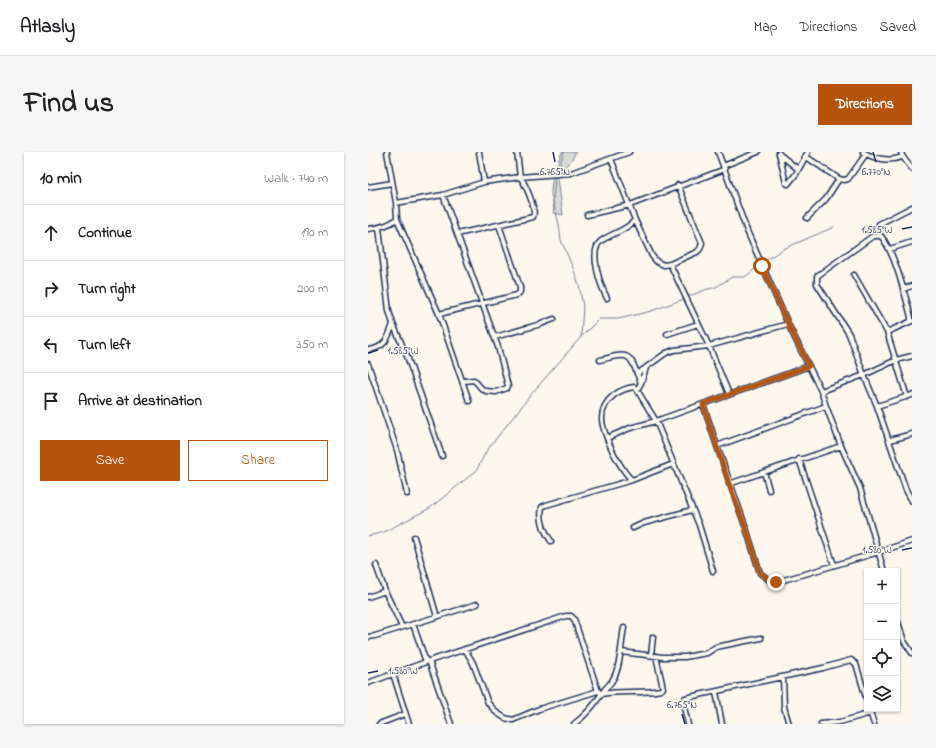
<!DOCTYPE html>
<html lang="en">
<head>
<meta charset="utf-8">
<style>
	:root { --surface:#fff; --page:#f6f6f6; --text:#202124; --muted:#757577; --line:#e0e0e0; --accent:#b45309 }
	body { margin:0; font-family:"Indie Flower",sans-serif; background:var(--page); color:var(--text) }
	.controls { position:absolute; right:12px; bottom:12px; display:grid; overflow:hidden; border-radius:0px; box-shadow:0 1px 3px #0004 }
	.controls button { width:36px; height:36px; display:grid; place-items:center; padding:0; border:0; border-bottom:1px solid var(--line); background:var(--surface); color:var(--text); font:20px sans-serif }
	.stop { position:absolute; width:12px; height:12px; margin:-9px; border:3px solid #b45309; border-radius:50%; background:#fff }
	.stop.end { background:#b45309; border-color:#fff; box-shadow:0 1px 4px #0008 }
	.list { margin:0; padding:0; list-style:none }
	h2 { display:flex; justify-content:space-between; align-items:center; height:52px; margin:0; padding:0 16px; font-size:17px }
	h2 small { font-size:13px; font-weight:400; color:var(--muted) }
	.list li { display:grid; grid-template-columns:26px 1fr auto; gap:12px; align-items:center; box-sizing:border-box; height:56px; padding:0 16px; border-top:1px solid var(--line) }
	.list b { display:block; font-size:15px; white-space:nowrap }
	.list em { font-size:13px; font-style:normal; color:var(--muted) }
	.actions { display:flex; gap:8px; padding:12px 16px }
	.actions a { flex:1; padding:9px 0; border:1px solid var(--accent); border-radius:0px; text-align:center; font-size:14px; color:var(--accent) }
	.actions .main { background:var(--accent); color:#fff }
	.icon { flex:none; width:22px; height:22px; fill:none; stroke:currentColor; stroke-width:2; stroke-linecap:round; stroke-linejoin:round }
	.map { position:relative; flex:none; width:544px; height:572px; overflow:hidden; border-radius:0px }
	header { display:flex; align-items:center; gap:24px; box-sizing:border-box; height:56px; padding:0 20px; background:var(--surface); border-bottom:1px solid var(--line) }
	header strong { font-size:19px }
	nav { display:flex; gap:22px; margin-inline-start:auto; font-size:14px }
	.intro { display:flex; align-items:center; justify-content:space-between; box-sizing:border-box; height:96px; padding:0 24px }
	h1 { margin:0; font-size:28px }
	.button { padding:10px 18px; border-radius:0px; background:var(--accent); color:#fff; font-size:14px; font-weight:700 }
	main { display:flex; gap:24px; padding:0 24px }
	aside { flex:1; background:var(--surface); border-radius:0px; box-shadow:0 1px 3px #0004 }
	.map>svg:first-child { display:block }
	.green { fill:#dadad7; stroke:#7a849a }
	.lines { fill:none; stroke-linecap:round; stroke-linejoin:round }
	.stream { stroke:#747e96; stroke-width:1 }
	.minor-casing { stroke:#1b2f5e; stroke-width:7 }
	.minor { stroke:#fbf7ec; stroke-width:4 }
	.route { stroke:#b45309; stroke-width:5 }
	.ticks { fill:none; stroke:#1b2f5e; stroke-width:1.5 }
	.ticks-label { font-size:10px; text-anchor:middle; fill:#1b2f5e; stroke:#fbf7ec; stroke-width:3; stroke-linejoin:round; paint-order:stroke }
</style>
</head>
<body>
<header>
<strong>Atlasly</strong>
<nav><a>Map</a><a>Directions</a><a>Saved</a></nav>
</header>
<div class="intro"><h1>Find us</h1><a class="button">Directions</a></div>
<main>
<aside>
<h2>10 min<small>Walk · 740 m</small></h2>
<ul class="list">
<li><svg class="icon" aria-label="ahead" viewBox="0 0 24 24"><path d="M12 20V5M6 11l6-6 6 6"/></svg><div><b>Continue</b></div><em>190 m</em></li>
<li><svg class="icon" aria-label="right" viewBox="0 0 24 24"><path d="M7 20v-9h11M14 6l5 5-5 5"/></svg><div><b>Turn right</b></div><em>200 m</em></li>
<li><svg class="icon" aria-label="left" viewBox="0 0 24 24"><path d="M17 20v-9H6M10 6l-5 5 5 5"/></svg><div><b>Turn left</b></div><em>350 m</em></li>
<li><svg class="icon" aria-label="arrive" viewBox="0 0 24 24"><path d="M6 21V4h12l-3 4 3 4H6"/></svg><div><b>Arrive at destination</b></div></li>
</ul>
<div class="actions"><a class="main">Save</a><a>Share</a></div>
</aside>
<div class="map">
<svg width="544" height="572" viewBox="0 0 544 572">
	<rect width="100%" height="100%" fill="#fbf7ec"/>
	<filter id="ink" filterUnits="userSpaceOnUse"><feTurbulence type="fractalNoise" baseFrequency=".025" numOctaves="2"/><feDisplacementMap in="SourceGraphic" scale="8" xChannelSelector="R" yChannelSelector="G"/><feConvolveMatrix kernelMatrix="1 2 1 2 8 2 1 2 1" color-interpolation-filters="sRGB"/></filter>
	<g filter="url(#ink)">
		<path class="green" d="M194 0H208L203 9 193 18 190 26 195 63 185 61C187 54 183 47 183 40 183 27 189 12 194 0Z"/>
		<g class="lines">
			<path class="stream" d="M189 20 196 0
				M187 26 185 49 191 72 193 88 205 116 211 133 215 154 213 185
				M395 110 415 97 466 75
				M319 145 337 138 348 135 364 125H377L393 112
				M0 384 16 380 62 356 108 319 119 298 165 240 213 185 231 167H250L263 164 283 159 316 147"/>
			<g class="minor-casing">
				<path id="minor" d="M19 0 28 51 29 67 71 162 101 249
					M111 0 116 30
					M149 0 152 25 203 21 261 0
					M350 0 379 79 420 172 453 239 458 254 473 294 492 336 516 419
					M495 0C506 7 522 10 534 5
					M533 0C534 6 540 11 544 17
					M411 1 418 31 420 32 428 22 440 0
					M411 2 430 17
					M437 4 471 27 476 28 480 27 498 2
					M243 7 267 68 284 104 289 110 296 113 302 112 329 100 332 97 334 91 310 33
					M355 14 390 0
					M0 35 24 31
					M75 43 130 195 140 234 139 236 128 240 118 239 114 237 106 228 96 229
					M28 51 75 43 116 30 152 25C157 31 169 58 165 65L89 82
					M219 63 262 53 357 17
					M439 66 458 47 471 27
					M511 72 544 55
					M11 76 21 159 25 172 39 204 74 304
					M0 77C11 76 20 74 29 67
					M522 97 544 90
					M302 112 341 194 361 242
					M486 123 519 180 539 245
					M535 137 544 134
					M239 146C233 135 220 99 233 89 244 81 258 79 267 68
					M71 162 149 143 152 140V135L131 73
					M543 169V165C537 143 527 101 513 84H505L449 124V132L481 182 496 223 509 254 538 338 544 349
					M519 180 544 169
					M299 182 330 172
					M127 185 173 172 186 167
					M0 198C17 196 20 187 25 172
					M232 208C264 199 261 202 273 231L269 238 288 269 331 373 345 419
					M0 212 29 298 39 342
					M269 222 298 201 306 198 341 194 420 172
					M273 231 278 216
					M453 239 496 223 528 208 544 204
					M335 252 349 294 379 379 392 421 401 428 408 430 437 422 511 400 544 389
					M509 254 544 243
					M239 286 262 276 288 269 441 214
					M522 288 544 282
					M349 294 458 254
					M431 307 466 413
					M396 320 401 338
					M264 328C255 320 251 311 245 300 236 280 225 260 246 243 253 238 258 236 266 235L269 238
					M361 332 473 294
					M265 376 276 371 324 358
					M46 385 69 465
					M183 389C176 379 171 368 174 355L178 353 264 328 305 312
					M8 413 17 439 34 475
					M0 445 17 439
					M529 467 536 489 544 501
					M45 472 58 510
					M0 485 7 484 109 452
					M97 497 105 511 120 551 129 561 137 566 145 568 171 557 230 539
					M253 500 295 505H317L339 501 348 495 393 486
					M283 503 285 485
					M61 509 83 572
					M25 522 41 572
					M415 525 416 555 421 572
					M0 531 58 510 198 464H203L206 467 230 539 234 542C253 538 273 542 293 538L295 536 288 504
					M348 540 354 572
					M501 557 506 572
					M11 572 37 562
					M206 572C220 562 228 550 237 537 240 534 243 531 245 527 253 515 253 490 256 476
					M320 572 315 551 317 546 455 516 483 508 488 512 499 549
					M453 572 472 570 503 561"/>
			</g>
			<use href="#minor" class="minor"/>
		</g>
	</g>
	<g class="lines" filter="url(#ink)">
		<path class="route" d="M394 114 420 172 441 214 335 252 361 332 379 379 392 421 403 429 408 430"/>
	</g>
	<path class="ticks" d="M185 0 187 10M505 0 508 10M534 77 544 75M0 201 10 198M534 398 544 396M0 521 10 519M314 562 317 572"/>
	<g class="ticks-label">
		<text x="187" y="23">6.765°N</text>
		<text x="508" y="23">6.770°N</text>
		<text x="509" y="81">1.585°W</text>
		<text x="35" y="202">1.585°W</text>
		<text x="509" y="401">1.580°W</text>
		<text x="35" y="522">1.580°W</text>
		<text x="314" y="556">6.765°N</text>
	</g>
</svg>
<div class="controls">
<button>+</button>
<button>−</button>
<button><svg class="icon" aria-label="locate" viewBox="0 0 24 24"><circle cx="12" cy="12" r="6"/><path d="M12 2v4M12 18v4M2 12h4M18 12h4"/></svg></button>
<button><svg class="icon" aria-label="layers" viewBox="0 0 24 24"><path d="M12 4l9 5-9 5-9-5zM3 14l9 5 9-5"/></svg></button>
</div>
<div class="stop" style="left:394px;top:114px"></div>
<div class="stop end" style="left:408px;top:430px"></div>
</div>
</main>
</body>
</html>
